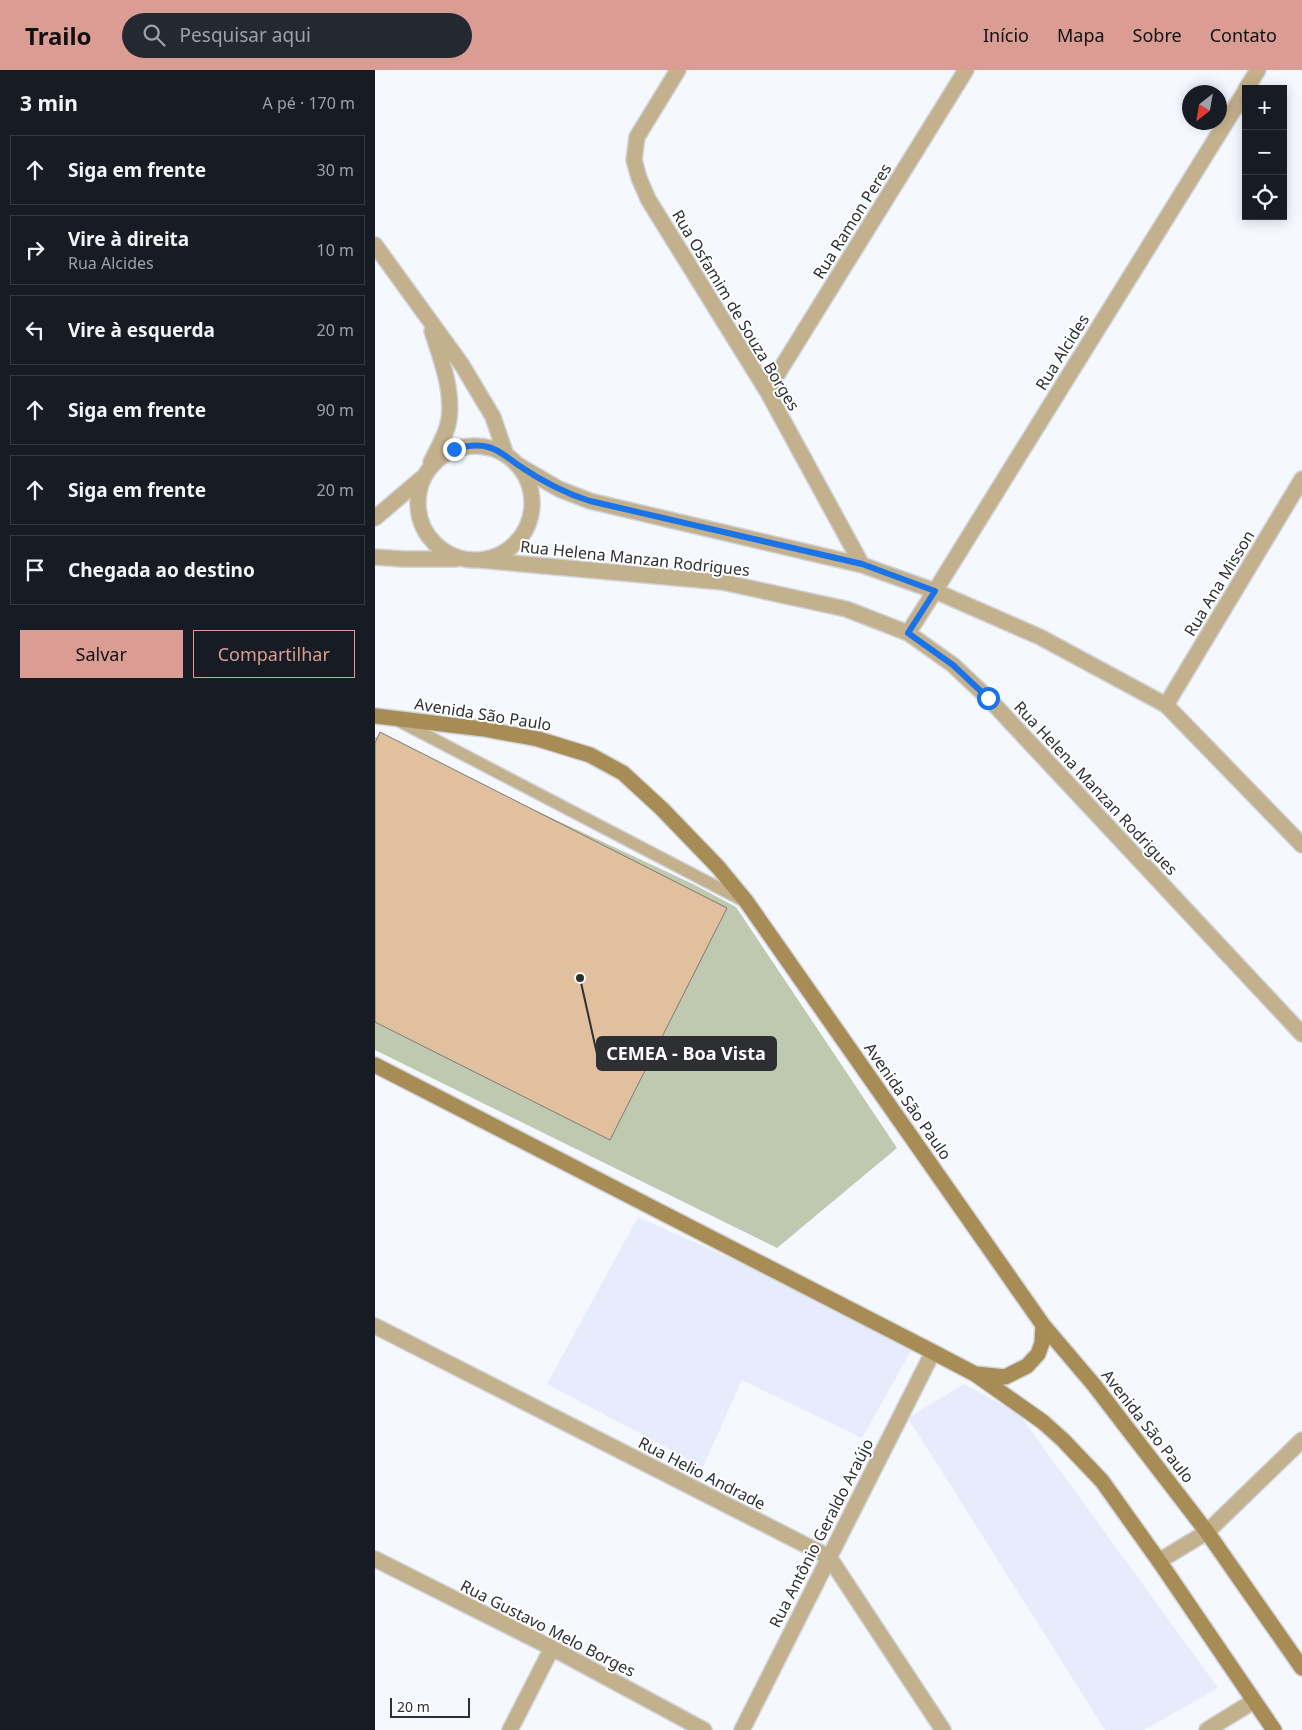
<!DOCTYPE html>
<html lang="pt">
<head>
<meta charset="utf-8">
<style>
	:root { --surface:#171b24; --page:#242831; --text:#f1f3f6; --muted:#9ea1a6; --line:#363941; --accent:#da9c93 }
	body { margin:0; font-family:"Noto Sans",sans-serif; background:var(--page); color:var(--text) }
	.controls { position:absolute; right:15px; top:15px; display:grid; overflow:hidden; border-radius:0px; box-shadow:0 2px 12px #0003 }
	.controls button { width:45px; height:45px; display:grid; place-items:center; padding:0; border:0; border-bottom:1px solid var(--line); background:var(--surface); color:var(--text); font:25px sans-serif }
	.compass { position:absolute; left:807px; top:15px; width:45px; height:45px; border-radius:50%; background:var(--surface); box-shadow:0 2px 12px #0003; rotate:211deg }
	.scale { position:absolute; left:15px; bottom:12px; width:80px; box-sizing:border-box; padding-left:5px; border:2px solid #2e2f32; border-top:0; font-size:14px; line-height:18px; white-space:nowrap; color:#2e2f32; -webkit-text-stroke:4px #fff; paint-order:stroke }
	.stop { position:absolute; width:15px; height:15px; margin:-11px; border:4px solid #1a73e8; border-radius:50%; background:#fff }
	.stop.end { background:#1a73e8; border-color:#fff; box-shadow:0 1px 5px #0008 }
	.list { margin:0; padding:0; list-style:none }
	h2 { display:flex; justify-content:space-between; align-items:center; height:65px; margin:0; padding:0 20px; font-size:21px }
	h2 small { font-size:16px; font-weight:400; color:var(--muted) }
	.list li { display:grid; grid-template-columns:32px 1fr auto; gap:15px; align-items:center; box-sizing:border-box; height:70px; margin:0 10px 10px; padding:0 10px; border:1px solid var(--line); border-radius:0px }
	.list b { display:block; font-size:19px; white-space:nowrap }
	.list p { margin:0; font-size:16px; white-space:nowrap; color:var(--muted) }
	.list em { font-size:16px; font-style:normal; color:var(--muted) }
	.actions { display:flex; gap:10px; padding:15px 20px }
	.actions a { flex:1; padding:11px 0; border:1px solid var(--accent); border-radius:0px; text-align:center; font-size:18px; color:var(--accent) }
	.actions .main { background:var(--accent); color:#111 }
	.icon { flex:none; width:28px; height:28px; fill:none; stroke:currentColor; stroke-width:2; stroke-linecap:round; stroke-linejoin:round }
	.map { position:relative; flex:none; width:927px; height:1660px; overflow:hidden }
	header { display:flex; align-items:center; gap:30px; box-sizing:border-box; height:70px; padding:0 25px; background:var(--accent); color:#111 }
	header strong { font-size:24px }
	nav { display:flex; gap:28px; margin-inline-start:auto; font-size:18px }
	.search { width:350px; height:45px; background:var(--page); display:flex; align-items:center; gap:12px; box-sizing:border-box; padding:0 18px; border-radius:28px; color:var(--muted); font-size:19px }
	main { display:flex }
	aside { flex:1; background:var(--surface) }
	.map>svg:first-child { display:block }
	.built { fill:#e7ecfc }
	.green { fill:#bec9af }
	.building { fill:#e0c09f; stroke:#807a73 }
	.lines { fill:none; stroke-linecap:round; stroke-linejoin:round }
	.service-casing { stroke:#d1d4da; stroke-width:14 }
	.minor-casing { stroke:#d1d4da; stroke-width:18 }
	.secondary-casing { stroke:#d1d4da; stroke-width:18 }
	.service { stroke:#c3b08c; stroke-width:11 }
	.minor { stroke:#c3b08c; stroke-width:15 }
	.secondary { stroke:#a88c56; stroke-width:15 }
	.route { stroke:#1a73e8; stroke-width:6 }
	.labels { text-anchor:middle; stroke-width:4; stroke-linejoin:round; paint-order:stroke }
	.street-label { font-size:16px; fill:#2e2f32; stroke:#fff }
	.leader { fill:none; stroke:#2e2f32; stroke-width:2 }
	.callout-dot { fill:#2e2f32; stroke:#fff; stroke-width:2 }
	.callout { fill:#2e2f32; stroke:#2e2f32; stroke-width:2 }
	.callout-label { font-size:18px; text-anchor:middle; font-weight:bold; fill:#fff }
</style>
</head>
<body>
<header>
<strong>Trailo</strong>
<div class="search"><svg class="icon" aria-label="search" viewBox="0 0 24 24"><circle cx="10" cy="10" r="6"/><path d="M15 15l6 6"/></svg>Pesquisar aqui</div>
<nav><a>Início</a><a>Mapa</a><a>Sobre</a><a>Contato</a></nav>
</header>
<main>
<aside>
<h2>3 min<small>A pé · 170 m</small></h2>
<ul class="list">
<li><svg class="icon" aria-label="ahead" viewBox="0 0 24 24"><path d="M12 20V5M6 11l6-6 6 6"/></svg><div><b>Siga em frente</b></div><em>30 m</em></li>
<li><svg class="icon" aria-label="right" viewBox="0 0 24 24"><path d="M7 20v-9h11M14 6l5 5-5 5"/></svg><div><b>Vire à direita</b><p>Rua Alcides</p></div><em>10 m</em></li>
<li><svg class="icon" aria-label="left" viewBox="0 0 24 24"><path d="M17 20v-9H6M10 6l-5 5 5 5"/></svg><div><b>Vire à esquerda</b></div><em>20 m</em></li>
<li><svg class="icon" aria-label="ahead" viewBox="0 0 24 24"><path d="M12 20V5M6 11l6-6 6 6"/></svg><div><b>Siga em frente</b></div><em>90 m</em></li>
<li><svg class="icon" aria-label="ahead" viewBox="0 0 24 24"><path d="M12 20V5M6 11l6-6 6 6"/></svg><div><b>Siga em frente</b></div><em>20 m</em></li>
<li><svg class="icon" aria-label="arrive" viewBox="0 0 24 24"><path d="M6 21V4h12l-3 4 3 4H6"/></svg><div><b>Chegada ao destino</b></div></li>
</ul>
<div class="actions"><a class="main">Salvar</a><a>Compartilhar</a></div>
</aside>
<div class="map">
<svg width="927" height="1660" viewBox="0 0 927 1660">
	<rect width="100%" height="100%" fill="#f5f8ff"/>
	<path class="built" d="M263 1147 417 1216 539 1276 487 1368 367 1310 328 1397 172 1314Z
		M589 1314 644 1344 843 1618 769 1660H730L533 1348Z"/>
	<path class="green" d="M0 667 6 668 320 815 361 837 522 1078 402 1178 0 980Z"/>
	<path class="building" d="M5 662 352 838 235 1070 0 952V673Z"/>
	<g class="lines">
		<g class="service-casing">
			<path id="service" d="M24 651 367 830"/>
		</g>
		<g class="minor-casing">
			<path id="minor" d="M303 0 262 67 259 90 264 108 273 129 392 321 487 495
				M871 19 883 0
				M0 175 87 295 118 347 131 385
				M392 321 591 0
				M43 433a57 57 0 1 1 114 0a57 57 0 1 1-114 0Z
				M56 392C63 378 72 364 74 349 78 319 66 289 57 261
				M143 395 184 419 215 431 487 495 560 521 665 567 791 635 927 775
				M0 448 47 408
				M0 487 28 489H81
				M104 490 347 512 471 539 533 563 578 595 613 628 927 964
				M533 563 560 521 871 20
				M791 635 927 409
				M0 1256 454 1487 568 1660
				M0 1489 177 1578 329 1660
				M784 1491 832 1462 927 1370
				M135 1660 177 1578
				M367 1660 558 1282
				M832 1660 879 1631"/>
		</g>
		<g class="secondary-casing">
			<path id="secondary" d="M0 646 109 659 163 669 215 685 248 703 287 739 343 797 371 831 668 1255 719 1315 832 1462 927 1598
				M0 995 558 1282 600 1304 668 1352 688 1370 727 1411 784 1491 899 1660
				M601 1304 630 1307 652 1296 663 1284 667 1273 668 1255"/>
		</g>
		<use href="#service" class="service"/>
		<use href="#minor" class="minor"/>
		<use href="#secondary" class="secondary"/>
	</g>
	<g class="lines">
		<path class="route" d="M79 379C90 376 102 374 113 377 125 380 133 388 143 395 165 410 189 423 215 431L487 494 560 521 533 563 578 595 613 628"/>
	</g>
	<g class="labels">
		<g class="street-label">
			<text transform="translate(477 151) rotate(-58)" y="6">Rua Ramon Peres</text>
			<text transform="translate(361 240) rotate(59)" y="6">Rua Osfamim de Souza Borges</text>
			<text transform="translate(687 282) rotate(-58)" y="6">Rua Alcides</text>
			<text transform="translate(260 488) rotate(6)" y="6">Rua Helena Manzan Rodrigues</text>
			<text transform="translate(844 513) rotate(-59)" y="6">Rua Ana Misson</text>
			<text transform="translate(108 644) rotate(9)" y="6">Avenida São Paulo</text>
			<text transform="translate(721 718) rotate(47)" y="6">Rua Helena Manzan Rodrigues</text>
			<text transform="translate(533 1031) rotate(55)" y="6">Avenida São Paulo</text>
			<text transform="translate(773 1356) rotate(52)" y="6">Avenida São Paulo</text>
			<text transform="translate(327 1403) rotate(27)" y="6">Rua Helio Andrade</text>
			<text transform="translate(446 1463) rotate(-63)" y="6">Rua Antônio Geraldo Araújo</text>
			<text transform="translate(173 1558) rotate(27)" y="6">Rua Gustavo Melo Borges</text>
		</g>
	</g>
	<path class="leader" d="M205 908L222 984"/>
	<circle class="callout-dot" cx="205" cy="908" r="5"/>
	<rect class="callout" x="222" y="967" width="179" height="33" rx="5"/>
	<g class="callout-label">
		<text x="311" y="990">CEMEA - Boa Vista</text>
	</g>
</svg>
<div class="controls">
<button>+</button>
<button>−</button>
<button><svg class="icon" aria-label="locate" viewBox="0 0 24 24"><circle cx="12" cy="12" r="6"/><path d="M12 2v4M12 18v4M2 12h4M18 12h4"/></svg></button>
</div>
<svg class="compass" viewBox="-18 -18 36 36"><path d="M0-13l5 13h-10z" fill="#e53935"/><path d="M0 13l5-13h-10z" fill="#9ea1a6"/></svg>
<div class="scale">20 m</div>
<div class="stop" style="left:613px;top:628px"></div>
<div class="stop end" style="left:79px;top:379px"></div>
</div>
</main>
</body>
</html>
